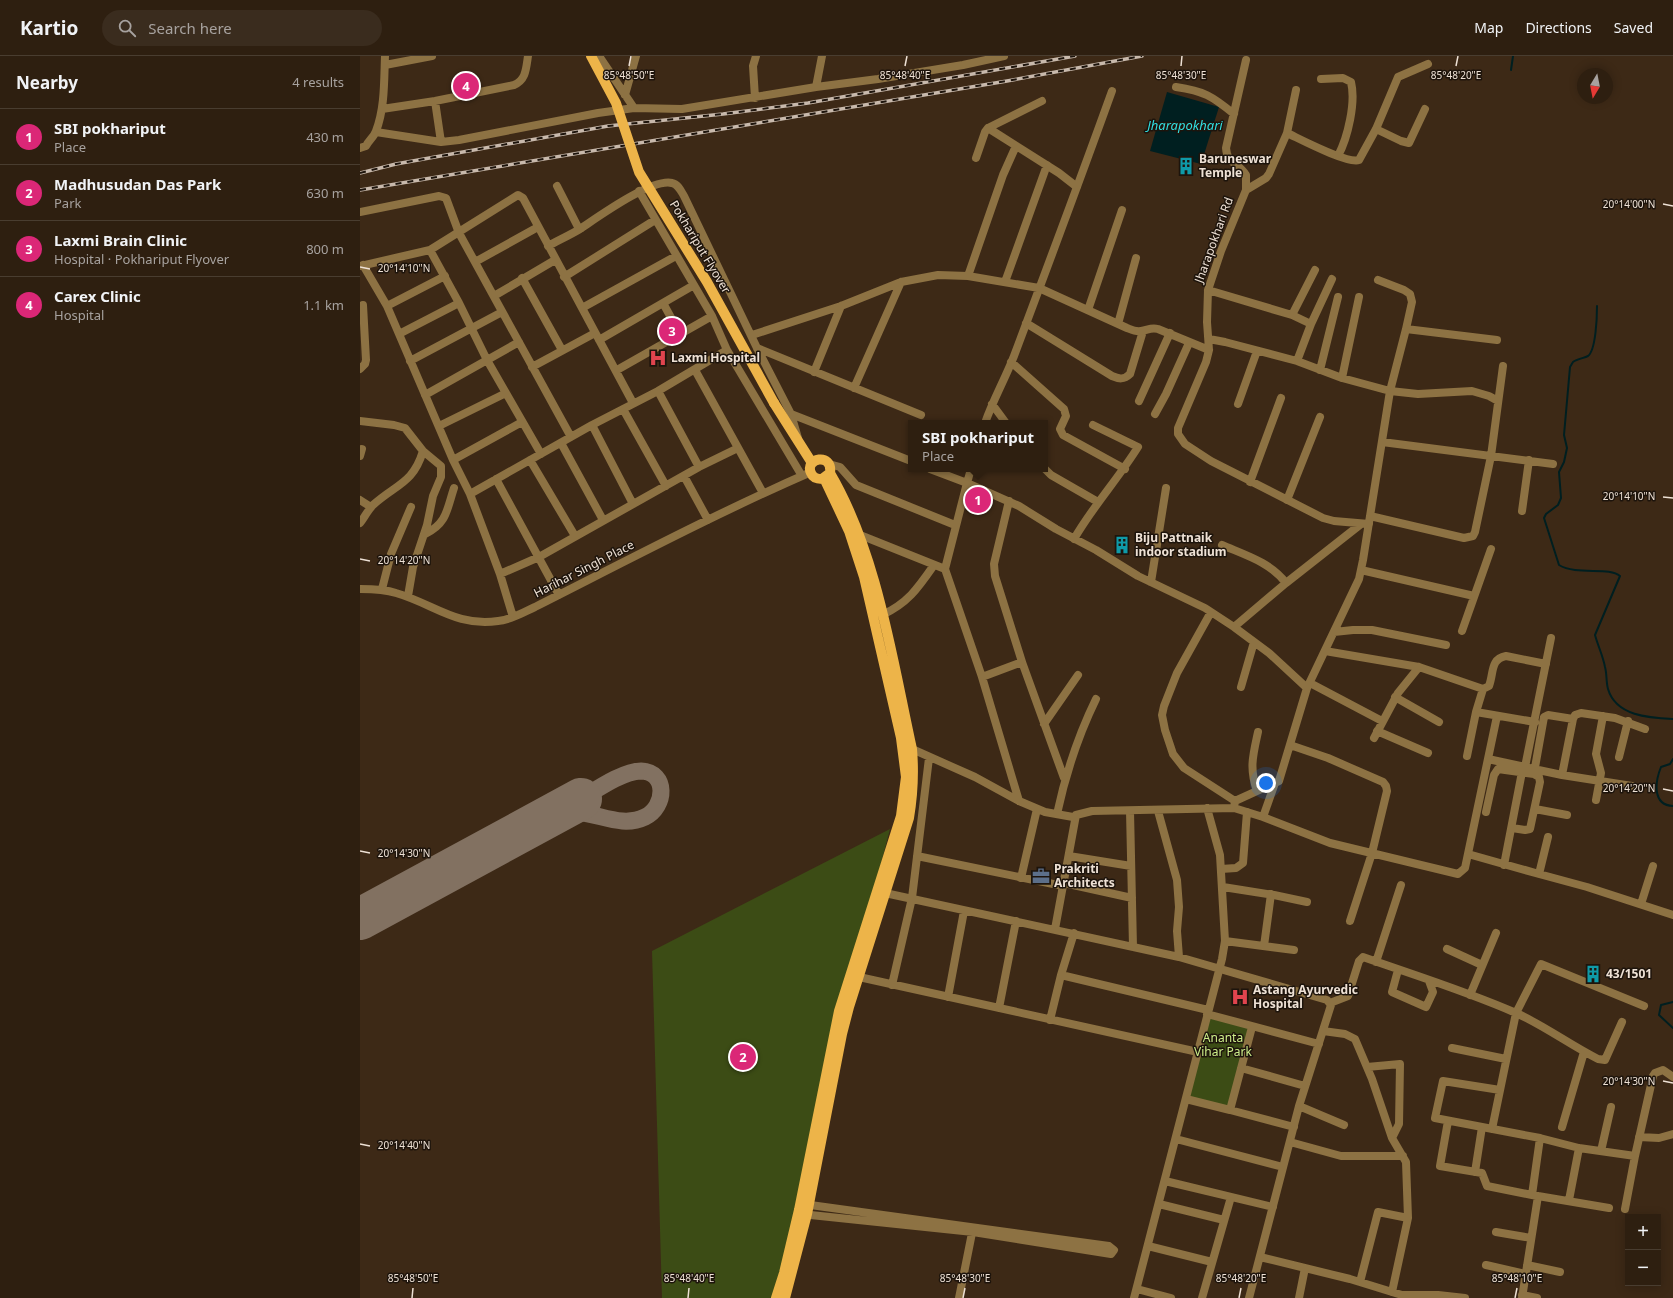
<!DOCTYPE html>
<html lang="en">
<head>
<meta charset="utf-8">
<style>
	:root { --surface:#2e1f10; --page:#3a2c1e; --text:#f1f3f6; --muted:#a7a29f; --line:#493d30; --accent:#db2777 }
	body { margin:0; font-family:"Noto Sans",sans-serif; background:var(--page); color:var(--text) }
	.controls { position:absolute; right:12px; bottom:12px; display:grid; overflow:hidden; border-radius:0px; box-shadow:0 2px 10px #0003 }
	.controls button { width:36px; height:36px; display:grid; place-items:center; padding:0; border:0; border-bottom:1px solid var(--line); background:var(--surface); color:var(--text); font:20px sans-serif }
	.compass { position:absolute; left:1217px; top:12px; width:36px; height:36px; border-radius:50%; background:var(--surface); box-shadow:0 2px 10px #0003; rotate:190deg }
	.you { position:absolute; left:906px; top:727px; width:14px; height:14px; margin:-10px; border:3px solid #fff; border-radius:50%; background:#1a73e8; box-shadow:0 0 0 6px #1a73e833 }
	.badge { display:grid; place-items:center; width:26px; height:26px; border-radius:50%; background:var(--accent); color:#fff; font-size:13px; font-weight:700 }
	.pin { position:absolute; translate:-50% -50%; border:2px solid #fff; box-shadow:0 1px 4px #0006 }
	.popup { position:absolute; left:548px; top:364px; width:140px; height:52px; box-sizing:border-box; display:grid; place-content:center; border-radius:0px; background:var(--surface); filter:drop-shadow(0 1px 3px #0005); font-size:13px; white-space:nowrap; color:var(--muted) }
	.popup b { font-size:15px; color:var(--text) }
	.popup::after { content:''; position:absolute; left:50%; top:100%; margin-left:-8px; border:8px solid transparent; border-top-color:var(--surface) }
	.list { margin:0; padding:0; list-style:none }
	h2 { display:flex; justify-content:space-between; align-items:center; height:52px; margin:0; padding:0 16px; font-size:17px }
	h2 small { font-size:13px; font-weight:400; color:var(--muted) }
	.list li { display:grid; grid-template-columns:26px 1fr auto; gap:12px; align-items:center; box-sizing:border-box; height:56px; padding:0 16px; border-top:1px solid var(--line) }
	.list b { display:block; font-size:15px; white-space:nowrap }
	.list p { margin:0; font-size:13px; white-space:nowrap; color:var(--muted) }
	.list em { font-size:13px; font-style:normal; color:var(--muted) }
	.icon { flex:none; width:22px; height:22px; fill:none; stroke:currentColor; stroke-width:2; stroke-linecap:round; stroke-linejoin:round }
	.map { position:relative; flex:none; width:1313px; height:1242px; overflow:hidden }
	header { display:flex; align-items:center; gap:24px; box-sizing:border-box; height:56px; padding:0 20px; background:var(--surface); border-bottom:1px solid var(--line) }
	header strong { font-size:19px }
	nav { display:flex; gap:22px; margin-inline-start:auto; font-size:14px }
	.search { width:280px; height:36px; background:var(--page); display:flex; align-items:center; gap:10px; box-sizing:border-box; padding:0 14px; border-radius:22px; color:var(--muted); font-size:15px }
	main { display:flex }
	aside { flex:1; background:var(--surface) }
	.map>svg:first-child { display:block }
	.green { fill:#3c4c15 }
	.water { fill:#001f20 }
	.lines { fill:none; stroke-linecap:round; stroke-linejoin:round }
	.stream { stroke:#001f20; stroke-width:2 }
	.taxiway { stroke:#827161; stroke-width:17 }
	.runway { stroke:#827161; stroke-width:42 }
	.minor { stroke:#8d7243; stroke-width:8 }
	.major { stroke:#edb449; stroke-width:10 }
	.rail-casing { stroke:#c8b9ac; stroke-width:3.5 }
	.rail { stroke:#1d140c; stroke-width:2; stroke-dasharray:6; stroke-linecap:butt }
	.major-bridge { stroke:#edb449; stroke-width:10 }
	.ticks { fill:none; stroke:#eee1d5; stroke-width:1.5 }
	.labels { text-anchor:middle; stroke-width:3; stroke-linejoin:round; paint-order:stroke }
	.poi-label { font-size:12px; font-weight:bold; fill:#eee1d5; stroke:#1d140c; text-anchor:start }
	.street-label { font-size:12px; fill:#eee1d5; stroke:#1d140c }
	.park-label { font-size:12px; fill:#ceef8a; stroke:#1d140c }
	.water-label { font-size:13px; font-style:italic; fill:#31dfe1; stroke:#1d140c }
	.ticks-label { font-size:10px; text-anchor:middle; fill:#eee1d5; stroke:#1d140c; stroke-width:3; stroke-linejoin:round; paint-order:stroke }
</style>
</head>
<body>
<header>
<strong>Kartio</strong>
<div class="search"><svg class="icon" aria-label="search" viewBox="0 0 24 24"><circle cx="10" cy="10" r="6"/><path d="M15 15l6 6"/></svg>Search here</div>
<nav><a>Map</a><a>Directions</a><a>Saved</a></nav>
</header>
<main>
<aside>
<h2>Nearby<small>4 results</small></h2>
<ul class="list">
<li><span class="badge">1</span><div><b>SBI pokhariput</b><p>Place</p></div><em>430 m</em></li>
<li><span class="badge">2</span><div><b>Madhusudan Das Park</b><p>Park</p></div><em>630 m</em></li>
<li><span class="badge">3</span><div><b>Laxmi Brain Clinic</b><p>Hospital · Pokhariput Flyover</p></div><em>800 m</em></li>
<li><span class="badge">4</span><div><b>Carex Clinic</b><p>Hospital</p></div><em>1.1 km</em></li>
</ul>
</aside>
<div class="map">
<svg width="1313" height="1242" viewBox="0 0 1313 1242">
	<rect width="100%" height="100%" fill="#3d2916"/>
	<path class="green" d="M530 773 466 1019 414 1242H302L292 895Z
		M847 959 891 971 868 1052 828 1042Z"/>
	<path class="water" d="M807 36 859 51 841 108 790 95Z"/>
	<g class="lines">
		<path class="stream" d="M1151 14 1153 0
			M1237 250C1237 260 1236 294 1228 300 1224 302 1217 303 1213 306L1210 311 1204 379 1207 392 1204 406 1199 416 1201 442 1198 449 1186 458 1184 462 1199 509C1217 520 1249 510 1260 520L1235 579C1238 590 1243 600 1245 611 1247 618 1246 626 1248 633 1256 660 1289 662 1313 663
			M1313 703 1310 708 1301 711C1295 726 1292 749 1313 750
			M1313 946 1301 949 1299 959 1313 972"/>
		<path class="taxiway" d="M173 769C184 764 198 757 210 756 236 755 260 773 285 761 306 751 308 716 281 715 263 715 236 734 221 743"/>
		<path class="runway" d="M0 863 221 743"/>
		<path class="minor" d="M239 0 274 52
			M886 4 866 92C867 108 879 107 886 119V134L861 195 848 234 847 266 849 294 846 306 818 372V378L825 388 851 405 963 462 974 465 1009 468
			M25 9 72 0
			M961 23 983 22 991 26C996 46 988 81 978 100
			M456 31 462 0
			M816 31C844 35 852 40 874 58
			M265 39 276 0
			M395 42 393 10 396 0
			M75 45 81 86
			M22 53 75 45 154 29C166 24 166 13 168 0
			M628 72 699 117 717 131
			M1016 73 1041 85 1049 87 1065 53
			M16 76 81 86 99 84 238 57 274 52 322 53 456 31 518 23 603 9 644 0
			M927 77C940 83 987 108 999 104L1016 73 1038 21 1068 8
			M0 92 6 90C9 84 14 81 16 75 25 52 24 24 25 0
			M616 102 625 76 628 72 682 45
			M197 130 219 173
			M886 134 906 122 909 118 927 77 936 34
			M279 135 352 260 367 294 442 420
			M0 156 79 140 86 142 99 177 211 381
			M188 190C199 184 210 179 220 173 238 161 292 122 312 127 318 128 321 135 324 140L397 292 431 358
			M70 194 99 247 127 304 181 398
			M115 206 178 171
			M3 209 27 250 93 404 110 438 140 518 153 561
			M0 210 70 194 158 139 163 142 273 347
			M608 220 643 119 656 90
			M204 221 295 164
			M162 222 202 294
			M645 226 687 109
			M848 234 932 259 951 268
			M134 240 195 204
			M303 247 320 278
			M27 250 85 220
			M222 252 316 200
			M728 254 762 154
			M932 259 955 214
			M666 267 752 320C759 323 764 324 770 318L783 275
			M758 268 776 202
			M1046 273 1137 284
			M39 278 99 247
			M392 279 481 250 541 226 578 219 608 220 679 232 767 272C772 274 776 276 781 275 788 274 791 271 798 273L849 294
			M849 283 865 286 937 305 982 322 1030 335 1058 338 1112 335 1129 340 1138 345
			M239 284 334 229
			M397 292 561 359
			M50 305 142 256
			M937 305 951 268 972 223
			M651 306 704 353 706 360 700 373 703 379 765 413
			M172 311 235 277
			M0 313 5 308 6 304 3 249
			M257 314 352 260
			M335 314 403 437
			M960 314 978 241
			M454 316 481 250
			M982 322 999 241
			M494 332 541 226
			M298 335 339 411
			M65 339 159 286
			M779 345 810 277
			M632 348 646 367
			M878 348 897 295
			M263 353 306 430
			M795 358 806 338 829 287
			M0 365 34 369 45 372 63 395 81 410V421L73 440 67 469 53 511 48 540
			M625 367C633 344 645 323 654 300 687 212 720 124 752 35
			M232 369 273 448
			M79 370 146 337
			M438 382 431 358 551 405
			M1022 386 1193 408
			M201 387 243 464
			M0 400 2 393
			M93 404 162 366
			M170 404 215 480
			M469 408 480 411 496 429 595 469
			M570 413 607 427 585 513
			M611 413 607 427 659 450 696 473 736 494 778 520 845 552 874 571 909 597 947 632
			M685 413 691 419 738 446
			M324 420 348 464
			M136 423 199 539
			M890 426 921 342
			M110 438 232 369 298 335 367 294
			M0 444 11 451
			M927 444 960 361
			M649 445 634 508 635 520 662 606 704 722
			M1162 455 1169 404
			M1010 460 1104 482 1113 480 1115 476 1131 400 1143 310
			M0 467C4 462 8 454 13 449 36 428 53 428 63 395
			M65 478C87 468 87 453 94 432
			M500 479 585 513 622 621 659 745
			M714 483C733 450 758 423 778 391L733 369
			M862 489C885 499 910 506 926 527
			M1001 514 1114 540
			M140 518 179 501 339 411 378 392
			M791 526 806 432
			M0 533C12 533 24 533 36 537 74 548 96 571 138 565 151 564 164 556 175 551 266 505 357 457 451 416
			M22 533 31 498 51 451
			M851 556 817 617 804 650 802 659 805 674 813 698 824 712 875 745
			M522 559C548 547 558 532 574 509
			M874 571 926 527 1001 468
			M1102 575 1131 493
			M974 576 993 574H1012L1086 589
			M965 595 1059 611 1123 633 1129 630C1134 617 1130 603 1146 600L1186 608
			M622 621 662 606
			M950 627 1022 665
			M881 631 894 586
			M1035 641 1079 666
			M1116 656 1175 666
			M684 668 718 619
			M1017 675 1068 697
			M1014 682 1038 637 1059 611
			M930 689 968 702 1023 726 1026 730 1027 735 1012 797 990 865
			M552 693 615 721 659 745 685 756 713 761 716 759 732 755 874 752 875 745 919 725 947 632 999 523 1003 504 1030 335 1046 273 1052 246 1050 238 1044 234 1018 224
			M1107 700 1116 656 1123 633
			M1259 701 1268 665
			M1128 703 1165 711 1191 582
			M1169 712 1202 719 1272 730
			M1174 717 1184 661 1188 659 1213 663
			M1202 719 1213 663 1215 659 1221 657 1255 662 1285 673
			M897 735C889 712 893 699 898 676
			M1236 744 1241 717 1236 698 1243 660
			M874 752 903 761 970 787 1098 818 1105 812 1137 660
			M1175 753 1207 759
			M770 755 773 891
			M798 755 817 824 819 851 817 875 819 901
			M1126 756 1134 719 1138 713 1174 718 1179 721 1180 726 1170 773 1165 774 1152 772
			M697 758C706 716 717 682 736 643
			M903 761 915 727
			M1108 798 1179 818 1188 781
			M557 800 703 830
			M709 800 771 810
			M1144 809 1162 716
			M861 813 876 812 883 807 887 756
			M1179 818 1227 831 1313 859
			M661 822 677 753
			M704 827 772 842
			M863 831 914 839 947 846
			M525 837 819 901 967 944 971 949 939 1050 889 1242
			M1281 848 1293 810
			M695 873 716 759
			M865 885 934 894
			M904 890 911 838
			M1087 893 1122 909
			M1016 906 1041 829
			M1038 914 1032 936 1066 951 1073 936 1069 925
			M701 919 848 954
			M499 921 838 996
			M532 929 552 842 569 702
			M1110 939 1136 877
			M588 941 604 855
			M970 947 988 940 999 905 1003 901C1054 919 1106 935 1156 957 1185 970 1210 989 1238 1003L1245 1004 1262 966
			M639 952 656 865
			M847 958 959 988
			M690 964 701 919 714 877
			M963 975 985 978 995 983 1012 1023 1032 1082
			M1092 992 1146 1003
			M1007 1011 1040 1008 1039 1068 1032 1082 1046 1106 1048 1162 1032 1236
			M881 1012 945 1030
			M1140 1034 1083 1025 1075 1062 1180 1082
			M826 1043 870 1054 892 971
			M939 1050 984 1069
			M870 1054 934 1071
			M1088 1065 1080 1110 1122 1117 1127 1130 1172 1139
			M1202 1071 1224 996
			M1132 1073 1156 957 1181 908 1284 950
			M1279 1081 1299 1082 1313 1078
			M816 1083 923 1111
			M930 1086 981 1100H1043
			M1241 1095 1251 1051
			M1115 1116 1122 1071
			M805 1125 913 1151
			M1209 1144 1219 1092
			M799 1148 864 1164
			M1249 1152 1172 1139 1180 1082 1219 1092 1275 1100
			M1265 1153 1275 1100 1293 1020 1295 1017 1303 1014 1313 1021
			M441 1158 613 1176 751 1198 754 1194 749 1190 443 1148
			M1136 1176 1171 1182
			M788 1190 852 1206
			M900 1201 990 1223 1042 1239H1078L1105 1242
			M1126 1209 1166 1218
			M1167 1209 1200 1216
			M1000 1226 1018 1156 1048 1162
			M777 1233 811 1242
			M1162 1239 1177 1242
			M599 1242 613 1172
			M774 1242 862 903 865 885 860 799 847 752
			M842 1242 871 1141
			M939 1242 945 1212
			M1162 1242 1178 1140"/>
		<path class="major" d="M414 347 452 407
			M416 1242 424 1217 439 1154 479 955 541 760 546 721 541 682 504 521 489 475 464 422
			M425 1242 447 1158 482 978 489 951 549 762C553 738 554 717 552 693 532 602 517 497 470 417 473 396 444 402 451 417 453 422 457 423 462 423L470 417"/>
		<g class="rail-casing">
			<path id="rail" d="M0 117 36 108 248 70 363 58 448 47 715 0
				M0 134 647 25 782 0"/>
		</g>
		<use href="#rail" class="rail"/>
		<path class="major-bridge" d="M231 0 256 47 279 116 347 226 414 347"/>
	</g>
	<path class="ticks" d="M269 10 271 0M545 10 547 0M821 10 822 0M1096 10 1098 0M1303 148 1313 150M0 211 10 213M1303 441 1313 442M0 503 10 505M1303 733 1313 735M0 795 10 797M1303 1025 1313 1027M0 1088 10 1090M52 1242 53 1232M328 1242 329 1232M603 1242 605 1232M879 1242 881 1232M1155 1242 1157 1232"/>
	<defs>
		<g id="building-bare" transform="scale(1.38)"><path d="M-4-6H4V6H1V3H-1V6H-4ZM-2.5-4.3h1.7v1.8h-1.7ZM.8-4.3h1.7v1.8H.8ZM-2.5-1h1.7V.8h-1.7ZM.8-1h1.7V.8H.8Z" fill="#0f9aa8" stroke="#1d140c" stroke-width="2.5" paint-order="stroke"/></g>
		<g id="hospital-bare" transform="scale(1.38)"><path d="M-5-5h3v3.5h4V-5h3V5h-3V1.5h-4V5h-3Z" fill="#e0444e" stroke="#1d140c" stroke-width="2.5" paint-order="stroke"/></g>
		<g id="office-bare" transform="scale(1.38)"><path d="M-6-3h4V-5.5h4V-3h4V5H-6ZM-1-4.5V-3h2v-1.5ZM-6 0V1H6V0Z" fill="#5c6f8a" stroke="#1d140c" stroke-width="2.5" paint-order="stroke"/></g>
	</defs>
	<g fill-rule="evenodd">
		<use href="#building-bare" x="826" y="110"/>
		<use href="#hospital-bare" x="298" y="302"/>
		<use href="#building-bare" x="762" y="489"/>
		<use href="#office-bare" x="681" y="820"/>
		<use href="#building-bare" x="1233" y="918"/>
		<use href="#hospital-bare" x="880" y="941"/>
	</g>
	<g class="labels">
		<g class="poi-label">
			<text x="839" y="107">Baruneswar<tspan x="839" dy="14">Temple</tspan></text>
			<text x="311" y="306">Laxmi Hospital</text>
			<text x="775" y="486">Biju Pattnaik<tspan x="775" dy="14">indoor stadium</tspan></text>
			<text x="694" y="817">Prakriti<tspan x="694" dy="14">Architects</tspan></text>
			<text x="1246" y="922">43/1501</text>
			<text x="893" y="938">Astang Ayurvedic<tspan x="893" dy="14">Hospital</tspan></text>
		</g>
		<g class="street-label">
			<text transform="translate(854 184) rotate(-70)" y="4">Jharapokhari Rd</text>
			<text transform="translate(340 191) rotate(59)" y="4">Pokhariput Flyover</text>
			<text transform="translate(224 513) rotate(-27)" y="4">Harihar Singh Place</text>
		</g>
		<g class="park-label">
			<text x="863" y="986">Ananta<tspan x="863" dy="14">Vihar Park</tspan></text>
		</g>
		<g class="water-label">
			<text x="825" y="74">Jharapokhari</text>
		</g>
	</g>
	<g class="ticks-label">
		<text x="269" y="23">85°48'50"E</text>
		<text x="545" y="23">85°48'40"E</text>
		<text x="821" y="23">85°48'30"E</text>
		<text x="1096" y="23">85°48'20"E</text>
		<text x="1269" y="152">20°14'00"N</text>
		<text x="44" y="216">20°14'10"N</text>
		<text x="1269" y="444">20°14'10"N</text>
		<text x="44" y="508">20°14'20"N</text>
		<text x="1269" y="736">20°14'20"N</text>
		<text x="44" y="801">20°14'30"N</text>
		<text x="1269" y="1029">20°14'30"N</text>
		<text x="44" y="1093">20°14'40"N</text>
		<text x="53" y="1226">85°48'50"E</text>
		<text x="329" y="1226">85°48'40"E</text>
		<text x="605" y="1226">85°48'30"E</text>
		<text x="881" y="1226">85°48'20"E</text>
		<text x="1157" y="1226">85°48'10"E</text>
	</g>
</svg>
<div class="controls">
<button>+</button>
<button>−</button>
</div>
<svg class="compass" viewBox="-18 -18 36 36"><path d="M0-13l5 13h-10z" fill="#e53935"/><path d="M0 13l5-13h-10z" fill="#a7a29f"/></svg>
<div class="you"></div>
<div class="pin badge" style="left:618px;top:444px">1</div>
<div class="popup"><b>SBI pokhariput</b>Place</div>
<div class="pin badge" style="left:383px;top:1001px">2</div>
<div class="pin badge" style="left:312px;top:275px">3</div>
<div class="pin badge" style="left:106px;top:30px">4</div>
</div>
</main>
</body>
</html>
